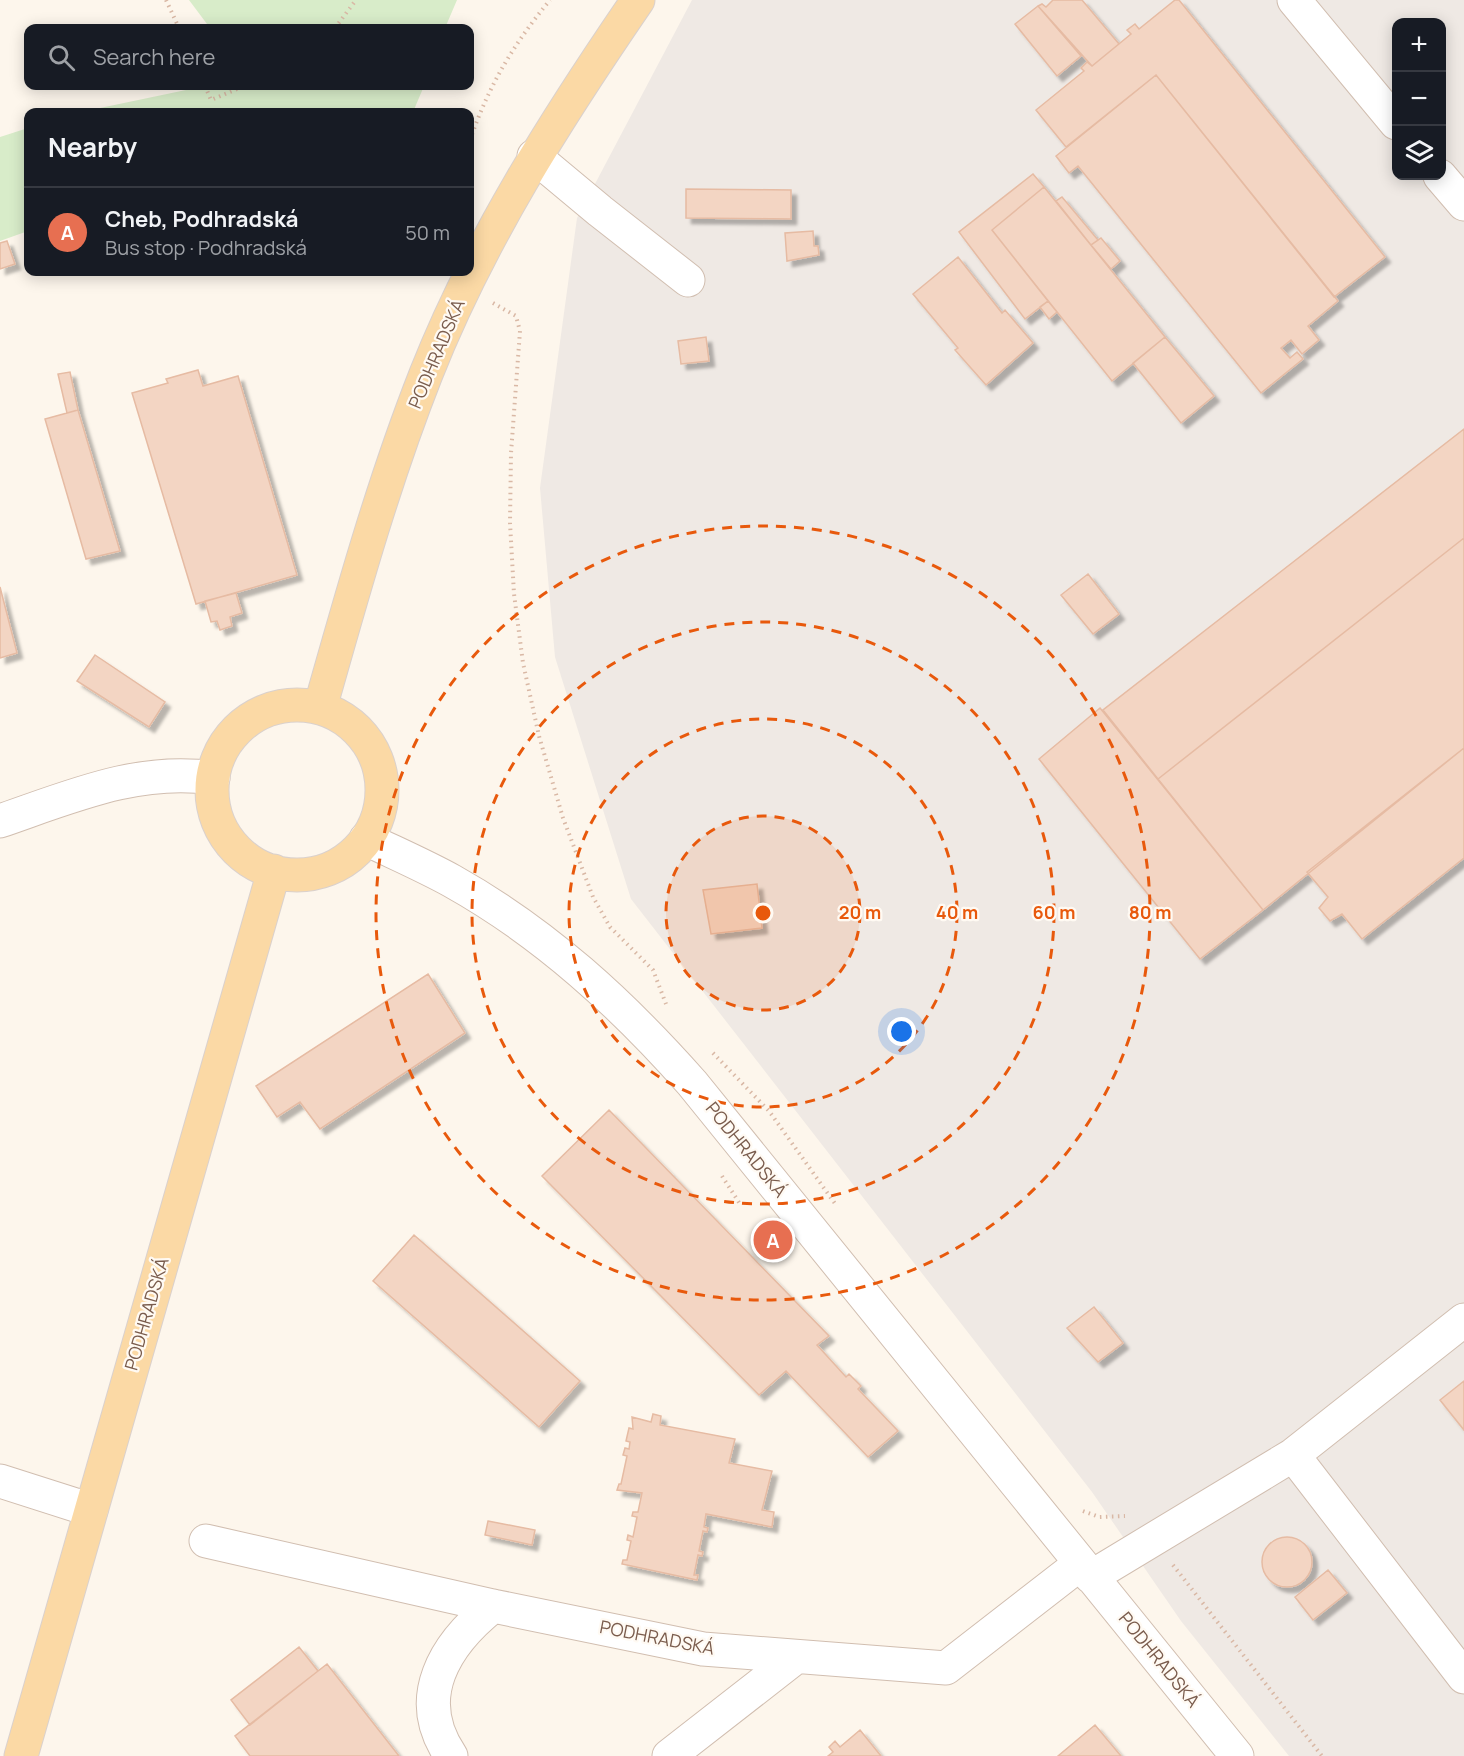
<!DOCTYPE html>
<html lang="en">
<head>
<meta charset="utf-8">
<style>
	:root { --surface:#171b24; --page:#20242c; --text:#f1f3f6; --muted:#9ea1a6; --line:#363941; --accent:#e76f51 }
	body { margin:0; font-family:Manrope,sans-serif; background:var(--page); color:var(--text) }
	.controls { position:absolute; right:18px; top:18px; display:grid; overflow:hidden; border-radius:12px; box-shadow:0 3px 15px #0003 }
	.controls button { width:54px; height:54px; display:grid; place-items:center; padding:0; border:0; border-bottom:2px solid var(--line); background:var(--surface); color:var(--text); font:30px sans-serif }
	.you { position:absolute; left:902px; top:1032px; width:21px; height:21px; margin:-15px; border:4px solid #fff; border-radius:50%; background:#1a73e8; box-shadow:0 0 0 9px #1a73e833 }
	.badge { display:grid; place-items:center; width:39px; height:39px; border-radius:50%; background:var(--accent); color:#fff; font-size:20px; font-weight:700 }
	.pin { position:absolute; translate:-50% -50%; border:3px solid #fff; box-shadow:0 2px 6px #0006 }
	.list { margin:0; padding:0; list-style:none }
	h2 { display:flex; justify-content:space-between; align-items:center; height:78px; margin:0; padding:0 24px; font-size:26px }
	h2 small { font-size:20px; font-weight:400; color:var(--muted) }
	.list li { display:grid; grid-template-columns:39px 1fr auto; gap:18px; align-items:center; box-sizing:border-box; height:90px; padding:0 24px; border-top:2px solid var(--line) }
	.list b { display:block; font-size:22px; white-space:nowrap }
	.list p { margin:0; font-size:20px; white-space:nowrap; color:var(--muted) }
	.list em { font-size:20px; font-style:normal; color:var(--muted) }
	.icon { flex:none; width:33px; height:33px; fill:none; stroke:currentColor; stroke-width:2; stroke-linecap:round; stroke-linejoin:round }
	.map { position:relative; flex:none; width:1464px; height:1756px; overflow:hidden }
	.search { position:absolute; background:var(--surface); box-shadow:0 3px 15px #0003; left:24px; top:24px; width:450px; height:66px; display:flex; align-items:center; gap:15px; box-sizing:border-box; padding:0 21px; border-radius:12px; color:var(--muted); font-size:22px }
	.panel { position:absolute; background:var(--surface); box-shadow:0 3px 15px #0003; left:24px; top:108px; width:450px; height:168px; border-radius:12px }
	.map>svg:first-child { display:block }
	.industrial { fill:#efe9e4; fill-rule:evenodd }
	.green { fill:#d8ecc9 }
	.building { fill:#f3d5c3; stroke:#e6bba3; stroke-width:1.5; filter:url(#shadow) }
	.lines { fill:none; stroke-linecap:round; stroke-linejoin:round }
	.minor-casing { stroke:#d1beb0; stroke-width:35 }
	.major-casing { stroke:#dad1cd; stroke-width:35 }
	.path { stroke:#d9b8a5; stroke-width:4; stroke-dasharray:1.5 4.5; stroke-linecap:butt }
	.minor { stroke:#fff; stroke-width:33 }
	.major { stroke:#fbd9a5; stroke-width:33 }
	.ring { fill:none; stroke:#e8590c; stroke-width:3; stroke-dasharray:10 8 }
	.labels { text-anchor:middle; stroke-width:4.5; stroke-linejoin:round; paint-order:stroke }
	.street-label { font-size:18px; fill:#7a5c4d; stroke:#fffaf3 }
	.centre { fill:#e8590c; stroke:#fffaf3; stroke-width:3 }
	.ring-label { font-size:18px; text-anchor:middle; font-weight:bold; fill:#e8590c; stroke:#fffaf3; stroke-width:4.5; stroke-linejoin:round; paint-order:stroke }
</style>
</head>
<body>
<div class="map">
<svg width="1464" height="1756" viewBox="0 0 1464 1756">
	<defs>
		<filter id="shadow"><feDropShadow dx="5.5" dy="5.5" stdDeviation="1.5" flood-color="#0004"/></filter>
	</defs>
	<rect width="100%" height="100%" fill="#fdf6ec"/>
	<path class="industrial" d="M692 0H1464V1756H1289L1181 1621 1092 1492 631 899 555 657 540 488 577 218ZM1396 22H1442V176H1396Z"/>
	<path class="green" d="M189 0H457L445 28H210Z
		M205 86H424L413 112H81Z
		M28 128V231L0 241V137Z"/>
	<path class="building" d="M1053 0H1082L1119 44 1092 66 1038 6 1042 4 1046 7Z
		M1175 0H1179L1385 257 1334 297 1156 75 1066 147 1036 110 1084 71 1081 68 1087 62 1092 66 1131 34 1127 30 1135 24 1139 29Z
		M1038 6 1081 56 1057 76 1015 24Z
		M1156 75 1338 301 1308 326 1319 340 1302 354 1291 340 1281 348 1290 358 1297 352 1303 359 1261 393 1078 166 1069 173 1056 156Z
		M1033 174 1044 187 992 230 1048 301 1025 319 959 232Z
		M1044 187 1165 337 1112 381 992 230Z
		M686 189 791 190V219L686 218Z
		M1062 197 1098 240 1091 245 1056 201Z
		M813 231 814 246H818L819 255 787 261 785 233Z
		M1101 238 1120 261 1111 269 1091 245Z
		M7 241 15 264 0 269V243Z
		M958 257 1002 313 1005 310 1033 343 986 385 955 350 958 348 913 294Z
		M1048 301 1057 312 1049 319 1040 307Z
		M706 337 709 361 681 364 678 341Z
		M1165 337 1214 396 1181 423 1133 363Z
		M198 370 203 386 238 376 297 575 196 604 132 393 168 383 166 379Z
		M70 372 78 410 67 413 58 374Z
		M78 410 120 551 86 559 45 419Z
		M1464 429V538L1158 779 1103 710Z
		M1464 538V748L1263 910 1158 779Z
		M1088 574 1119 614 1093 634 1061 595Z
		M0 587 17 653 0 658Z
		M236 593 242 613 230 617 232 626 220 630 217 621 211 622 205 601Z
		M95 655 165 702 149 727 77 681Z
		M1100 708 1263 910 1200 959 1039 759Z
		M1464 748V858L1362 939 1342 914 1330 921 1319 908 1328 897 1307 872Z
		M757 884 762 928 711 934 703 890Z
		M428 974 465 1033 320 1129 300 1102 277 1117 256 1086Z
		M609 1110 829 1336 817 1345 846 1377 849 1374 861 1386 858 1389 898 1431 868 1457 786 1371 759 1395 542 1176Z
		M414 1235 580 1381 539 1427 373 1281Z
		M1094 1307 1123 1343 1098 1362 1067 1328Z
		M1464 1381V1430L1440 1400Z
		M653 1414 661 1416 660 1425 735 1439 729 1463 772 1471 762 1510 774 1512 772 1527 706 1514 704 1527 708 1528 707 1532 703 1531 699 1551 703 1552 702 1556 698 1555 694 1575H698L697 1580 622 1564 623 1560H627L631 1541 627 1540 628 1535 633 1537 637 1517 632 1516 633 1512H638L642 1493 617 1490 619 1484H621L627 1456 623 1455 625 1448 629 1449 630 1442 626 1441 629 1428 633 1429 632 1417 651 1422Z
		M488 1521 535 1530 532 1545 485 1535Z
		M1262 1562a25 25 0 1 1 50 0a25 25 0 1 1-50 0Z
		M1328 1570 1347 1593 1313 1620 1295 1597Z
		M299 1647 318 1671 250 1725 231 1700Z
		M327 1664 399 1756H250L235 1736Z
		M1095 1725 1121 1756H1058Z
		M860 1730 881 1756H828L833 1752 829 1747 835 1741 840 1747Z"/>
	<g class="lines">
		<g class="minor-casing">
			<path id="minor" d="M1294 0 1396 123
				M534 156 600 211 688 280
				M1440 176 1464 204
				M0 821C70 797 138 767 213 778
				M366 839C395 853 425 866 452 881 545 933 622 1004 692 1083L1237 1756
				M1293 1455 1464 1320
				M0 1481 91 1510
				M206 1541 493 1606 703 1649 946 1668 1080 1564
				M1091 1577 1293 1455 1464 1677
				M451 1756C411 1698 445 1644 493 1606
				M669 1756 796 1657"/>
		</g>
		<g class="major-casing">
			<path id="major" d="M212 790a85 85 0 1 1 170 0a85 85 0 1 1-170 0Z
				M320 708C352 595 383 483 426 374 479 240 557 118 638 0
				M21 1756 274 871"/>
		</g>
		<path class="path" d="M166 0 179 28
			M335 28 356 0
			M205 86 211 100 244 86
			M470 140C489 85 513 45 550 0
			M493 303 516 316 520 331 511 453 510 523 514 594 523 663 539 736 563 818 593 897 610 927 653 970 666 1004
			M713 1053 769 1111 836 1205
			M722 1176 740 1204
			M1083 1511 1099 1517 1125 1516
			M1173 1565 1322 1756"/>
		<use href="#minor" class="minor"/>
		<use href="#major" class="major"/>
	</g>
	<circle cx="763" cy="913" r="97" fill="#e8590c" fill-opacity=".12"/>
	<g class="ring">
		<circle cx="763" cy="913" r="97"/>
		<circle cx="763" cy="913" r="194"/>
		<circle cx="763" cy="913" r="291"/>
		<circle cx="763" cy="913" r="387"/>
	</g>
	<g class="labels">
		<g class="street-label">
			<text transform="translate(437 354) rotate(-67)" y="6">PODHRADSKÁ</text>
			<text transform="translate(746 1150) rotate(51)" y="6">PODHRADSKÁ</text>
			<text transform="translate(147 1314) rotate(-74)" y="6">PODHRADSKÁ</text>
			<text transform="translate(657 1638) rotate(11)" y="6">PODHRADSKÁ</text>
			<text transform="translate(1159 1660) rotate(51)" y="6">PODHRADSKÁ</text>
		</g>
	</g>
	<circle cx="763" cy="913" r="9" class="centre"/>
	<g class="ring-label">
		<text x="860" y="919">20 m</text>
		<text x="957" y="919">40 m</text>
		<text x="1054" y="919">60 m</text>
		<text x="1150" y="919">80 m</text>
	</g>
</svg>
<div class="controls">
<button>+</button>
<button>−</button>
<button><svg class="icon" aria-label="layers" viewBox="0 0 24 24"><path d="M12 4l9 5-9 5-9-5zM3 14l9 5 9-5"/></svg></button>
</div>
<div class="you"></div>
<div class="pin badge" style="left:773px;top:1240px">A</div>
<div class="search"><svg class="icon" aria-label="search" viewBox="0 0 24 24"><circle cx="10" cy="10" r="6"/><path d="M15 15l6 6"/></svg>Search here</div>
<section class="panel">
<h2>Nearby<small></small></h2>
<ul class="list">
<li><span class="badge">A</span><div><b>Cheb, Podhradská</b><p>Bus stop · Podhradská</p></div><em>50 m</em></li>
</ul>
</section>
</div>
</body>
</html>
